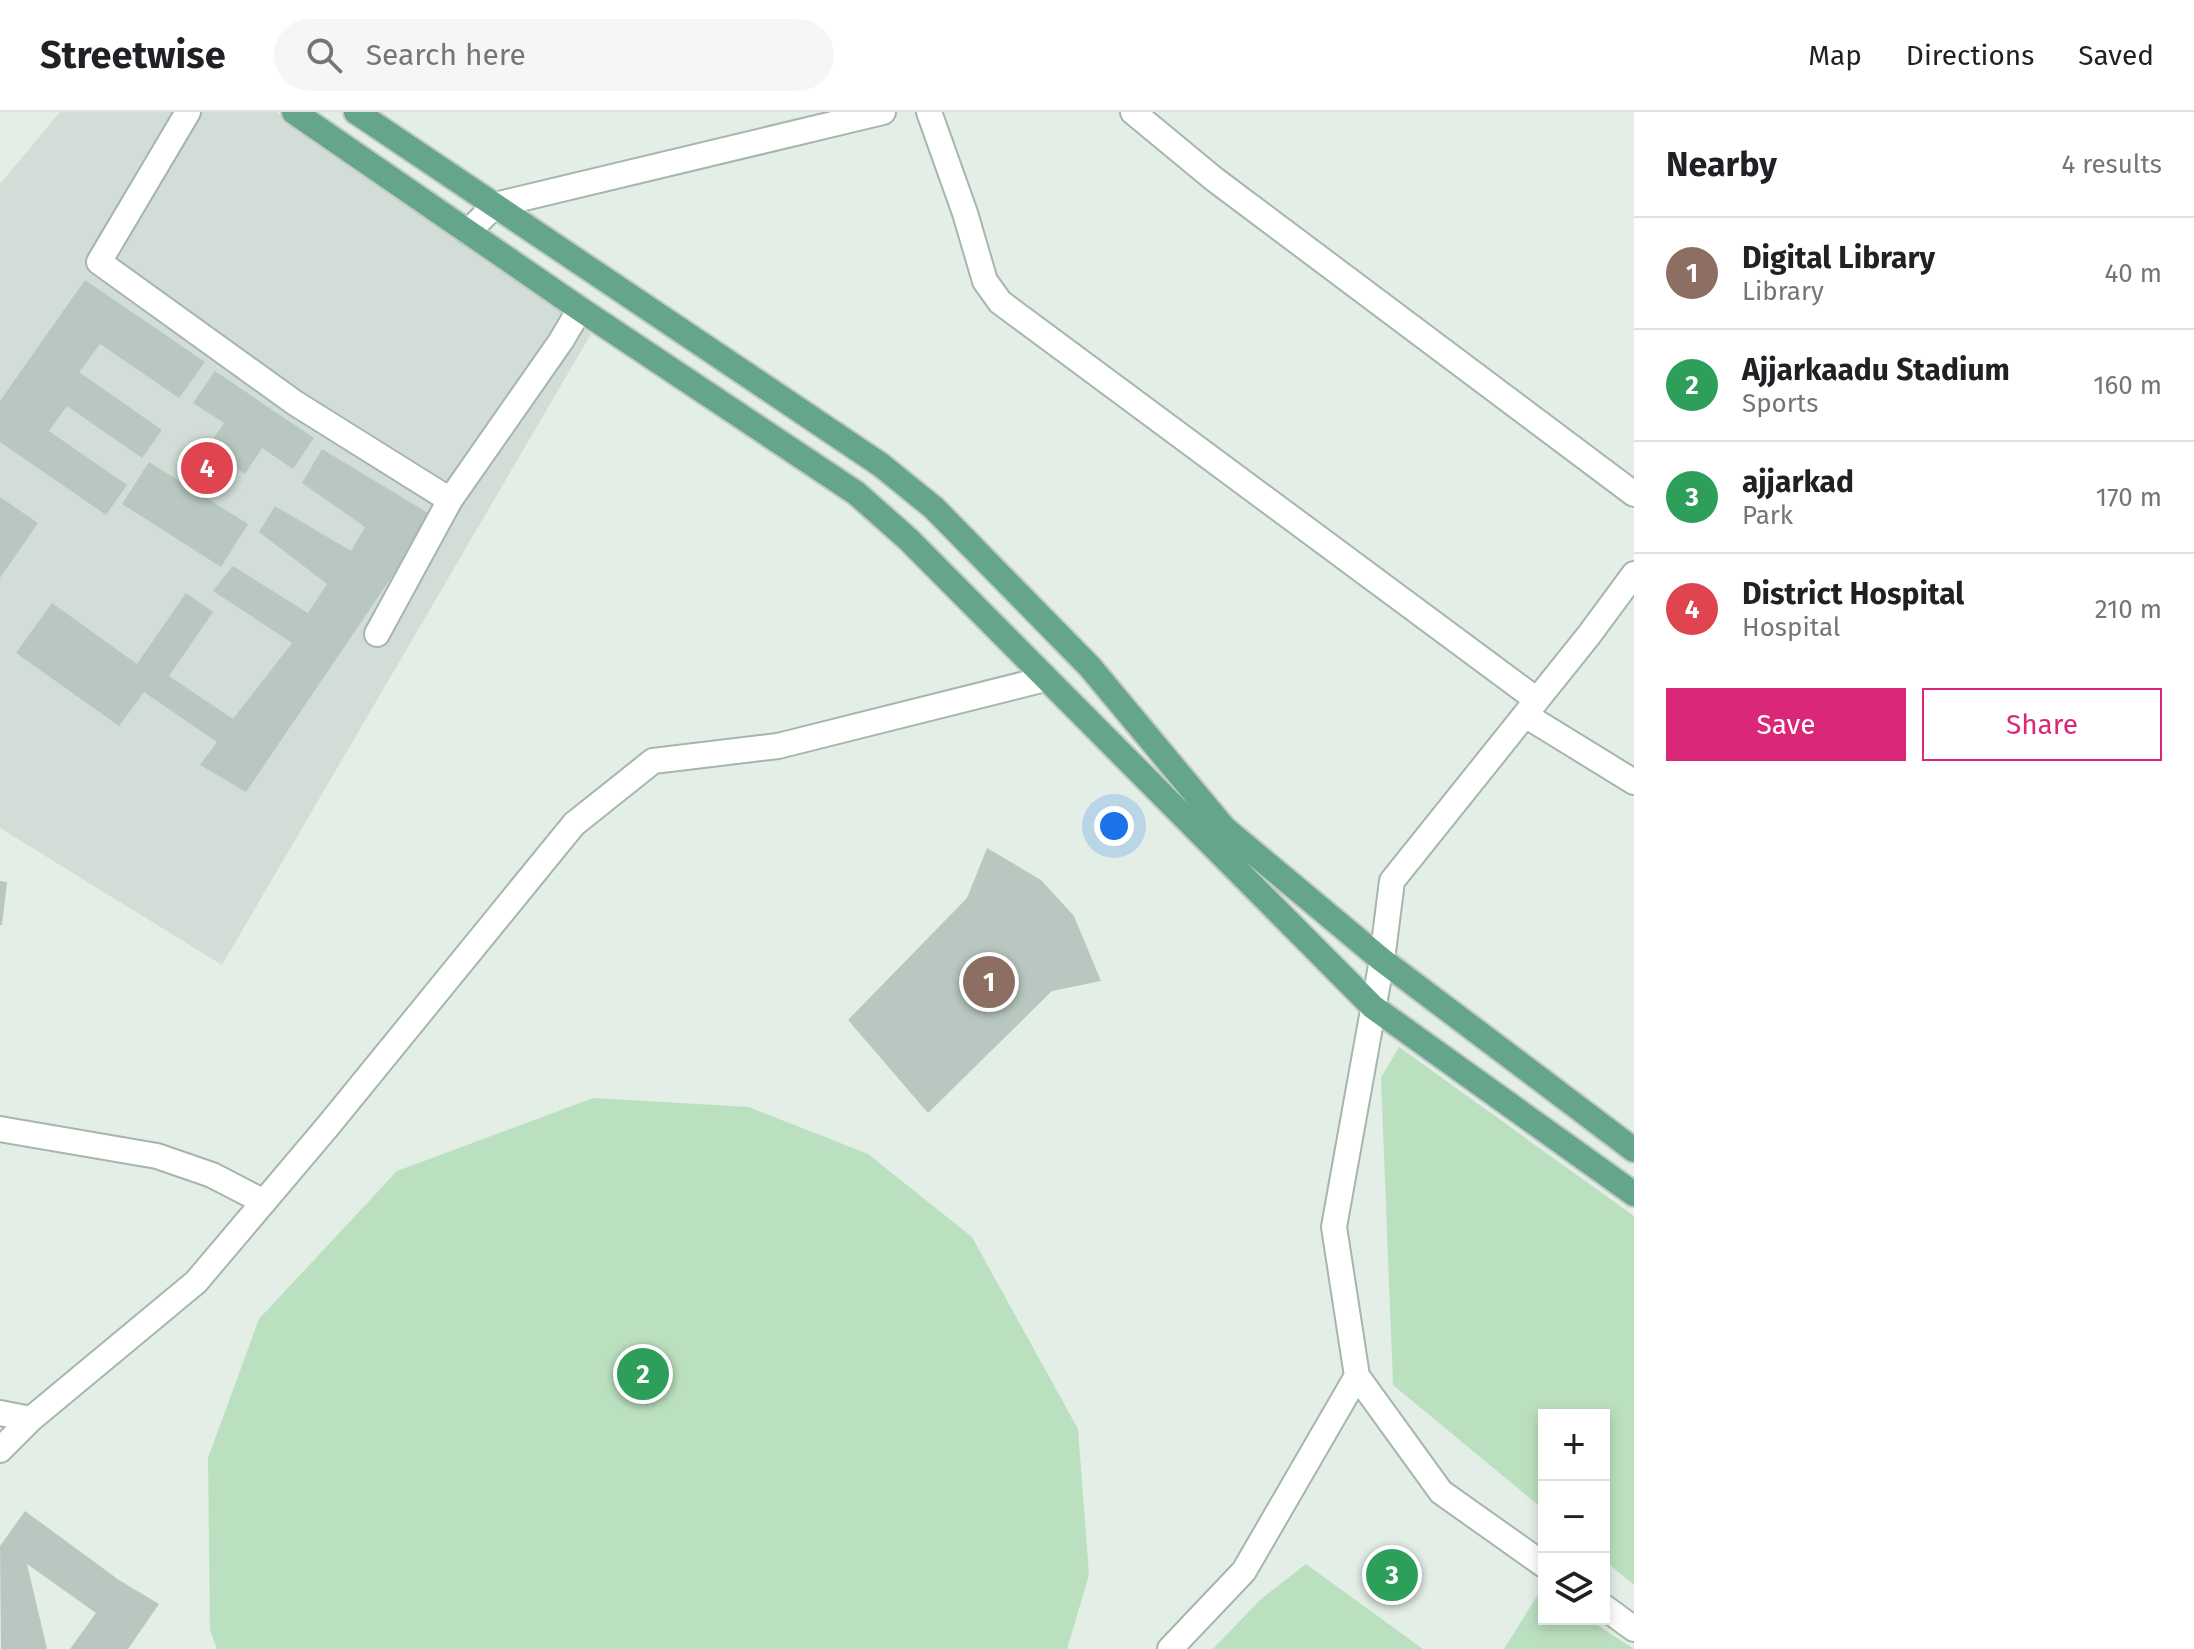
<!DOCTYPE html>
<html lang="en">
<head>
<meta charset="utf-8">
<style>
	:root { --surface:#fff; --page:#f6f6f6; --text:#202124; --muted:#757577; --line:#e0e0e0; --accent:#db2777 }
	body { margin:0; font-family:"Fira Sans",sans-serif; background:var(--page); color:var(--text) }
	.controls { position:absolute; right:24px; bottom:24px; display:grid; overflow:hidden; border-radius:0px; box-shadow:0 4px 12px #0003 }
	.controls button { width:72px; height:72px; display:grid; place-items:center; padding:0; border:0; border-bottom:2px solid var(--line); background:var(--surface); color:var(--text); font:40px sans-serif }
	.you { position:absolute; left:1114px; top:714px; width:28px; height:28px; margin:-20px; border:6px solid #fff; border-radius:50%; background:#1a73e8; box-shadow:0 0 0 12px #1a73e833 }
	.badge { display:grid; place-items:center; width:52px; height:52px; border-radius:50%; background:var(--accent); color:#fff; font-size:26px; font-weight:700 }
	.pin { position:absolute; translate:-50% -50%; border:4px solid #fff; box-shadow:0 2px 8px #0006 }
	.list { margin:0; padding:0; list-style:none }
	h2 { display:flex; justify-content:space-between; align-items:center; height:104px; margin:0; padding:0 32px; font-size:34px }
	h2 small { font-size:26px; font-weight:400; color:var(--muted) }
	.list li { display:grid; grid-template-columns:52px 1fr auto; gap:24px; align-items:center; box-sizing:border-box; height:112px; padding:0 32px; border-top:2px solid var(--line) }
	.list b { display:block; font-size:30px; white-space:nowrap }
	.list p { margin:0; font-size:26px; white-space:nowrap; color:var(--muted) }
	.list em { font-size:26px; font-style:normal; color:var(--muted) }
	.actions { display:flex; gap:16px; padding:24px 32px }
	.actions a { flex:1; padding:18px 0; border:2px solid var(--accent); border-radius:0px; text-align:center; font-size:28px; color:var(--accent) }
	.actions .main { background:var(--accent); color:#fff }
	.icon { flex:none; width:44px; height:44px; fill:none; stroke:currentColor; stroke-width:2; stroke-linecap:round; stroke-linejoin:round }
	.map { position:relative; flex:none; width:1634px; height:1537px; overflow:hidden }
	header { display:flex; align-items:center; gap:48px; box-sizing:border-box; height:112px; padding:0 40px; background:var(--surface); border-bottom:2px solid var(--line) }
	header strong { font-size:38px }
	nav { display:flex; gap:44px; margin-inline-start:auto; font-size:28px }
	.search { width:560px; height:72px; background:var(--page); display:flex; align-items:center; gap:20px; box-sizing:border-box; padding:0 28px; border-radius:44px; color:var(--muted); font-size:30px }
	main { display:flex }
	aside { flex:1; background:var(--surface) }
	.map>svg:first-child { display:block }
	.built { fill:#d1ddd6 }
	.green { fill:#bbe0bf }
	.building { fill:#b8c8c0 }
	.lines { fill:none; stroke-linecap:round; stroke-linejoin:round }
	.minor-casing { stroke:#a5b6ad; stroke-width:28 }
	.major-casing { stroke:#c1cac6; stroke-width:28 }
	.minor { stroke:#fff; stroke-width:24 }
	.major { stroke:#65a58c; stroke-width:24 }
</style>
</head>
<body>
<header>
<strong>Streetwise</strong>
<div class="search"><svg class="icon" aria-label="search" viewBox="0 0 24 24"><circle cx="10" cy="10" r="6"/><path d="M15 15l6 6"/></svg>Search here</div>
<nav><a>Map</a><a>Directions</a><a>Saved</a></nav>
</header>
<main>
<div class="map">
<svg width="1634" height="1537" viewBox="0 0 1634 1537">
	<rect width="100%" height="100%" fill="#e3eee7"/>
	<path class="built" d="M60 0H277L591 222 222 853 0 716V72Z"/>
	<path class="green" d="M1399 935 1634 1104V1473L1604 1448V1303H1544V1398L1393 1273 1381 966Z
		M593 986 749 995 868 1042 972 1125 1078 1317 1089 1463 1067 1537H217L210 1518 208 1346 259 1207 397 1059Z
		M1306 1452 1423 1537H1213L1261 1487Z
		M1542 1476 1544 1478V1507H1588L1634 1537H1504Z"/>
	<path class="building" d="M85 168 205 250 179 286 100 232 79 260 162 318 142 346 67 294 49 319 127 373 106 403 0 330V289Z
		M215 259 314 326 293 357 262 336 245 362 207 336 224 311 193 291Z
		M322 337 433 404 246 680 200 653 217 630 144 580 119 614 16 541 52 491 137 552 186 481 213 500 169 564 233 607 292 531 213 479 233 454 308 501 327 472 259 420 275 394 351 439 365 415 302 371Z
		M149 350 248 412 221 455 122 392Z
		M0 385 38 411 0 466Z
		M987 736 1041 768 1074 804 1101 869 1052 879 928 1001 848 908 967 786Z
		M0 769 7 770 2 813H0Z
		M25 1399 119 1468 159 1492 128 1537H70L96 1501 27 1452 47 1537H1L0 1434Z"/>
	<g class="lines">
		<g class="minor-casing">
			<path id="minor" d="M188 0 99 150 295 291 450 388 561 229 580 197
				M929 0 965 101 985 169 1000 190 1537 588
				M1133 0 1214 67 1634 382
				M468 120 495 93 883 0
				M377 522 450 388
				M1525 603 1634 670
				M0 1017 157 1044 212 1063 264 1090
				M0 1301 31 1307
				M0 1338 31 1307 196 1170 328 1014 574 712 653 649 778 634 1045 567
				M1544 1453 1441 1380 1357 1264 1334 1115 1382 848 1392 769 1589 523 1634 462
				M1604 1495 1634 1517
				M1170 1537 1244 1459 1357 1264"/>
		</g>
		<g class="major-casing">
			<path id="major" d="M294 0 580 197 856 381 908 427 1373 895 1634 1082
				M356 0 881 353 934 396 1090 555 1224 716 1382 848 1634 1038"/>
		</g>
		<use href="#minor" class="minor"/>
		<use href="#major" class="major"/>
	</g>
</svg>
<div class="controls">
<button>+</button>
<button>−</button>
<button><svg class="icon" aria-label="layers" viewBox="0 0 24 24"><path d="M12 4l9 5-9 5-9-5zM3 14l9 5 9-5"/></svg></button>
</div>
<div class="you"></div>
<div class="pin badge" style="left:989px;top:870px;background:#8d6e63">1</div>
<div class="pin badge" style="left:643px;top:1262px;background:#2e9e5b">2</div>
<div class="pin badge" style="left:1392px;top:1463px;background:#2e9e5b">3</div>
<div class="pin badge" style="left:207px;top:356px;background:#e0444e">4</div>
</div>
<aside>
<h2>Nearby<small>4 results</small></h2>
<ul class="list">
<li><span class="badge" style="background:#8d6e63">1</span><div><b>Digital Library</b><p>Library</p></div><em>40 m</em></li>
<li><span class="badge" style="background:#2e9e5b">2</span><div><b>Ajjarkaadu Stadium</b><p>Sports</p></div><em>160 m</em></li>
<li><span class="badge" style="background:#2e9e5b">3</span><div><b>ajjarkad</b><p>Park</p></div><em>170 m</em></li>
<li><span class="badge" style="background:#e0444e">4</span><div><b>District Hospital</b><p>Hospital</p></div><em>210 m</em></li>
</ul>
<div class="actions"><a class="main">Save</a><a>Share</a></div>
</aside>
</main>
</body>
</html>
